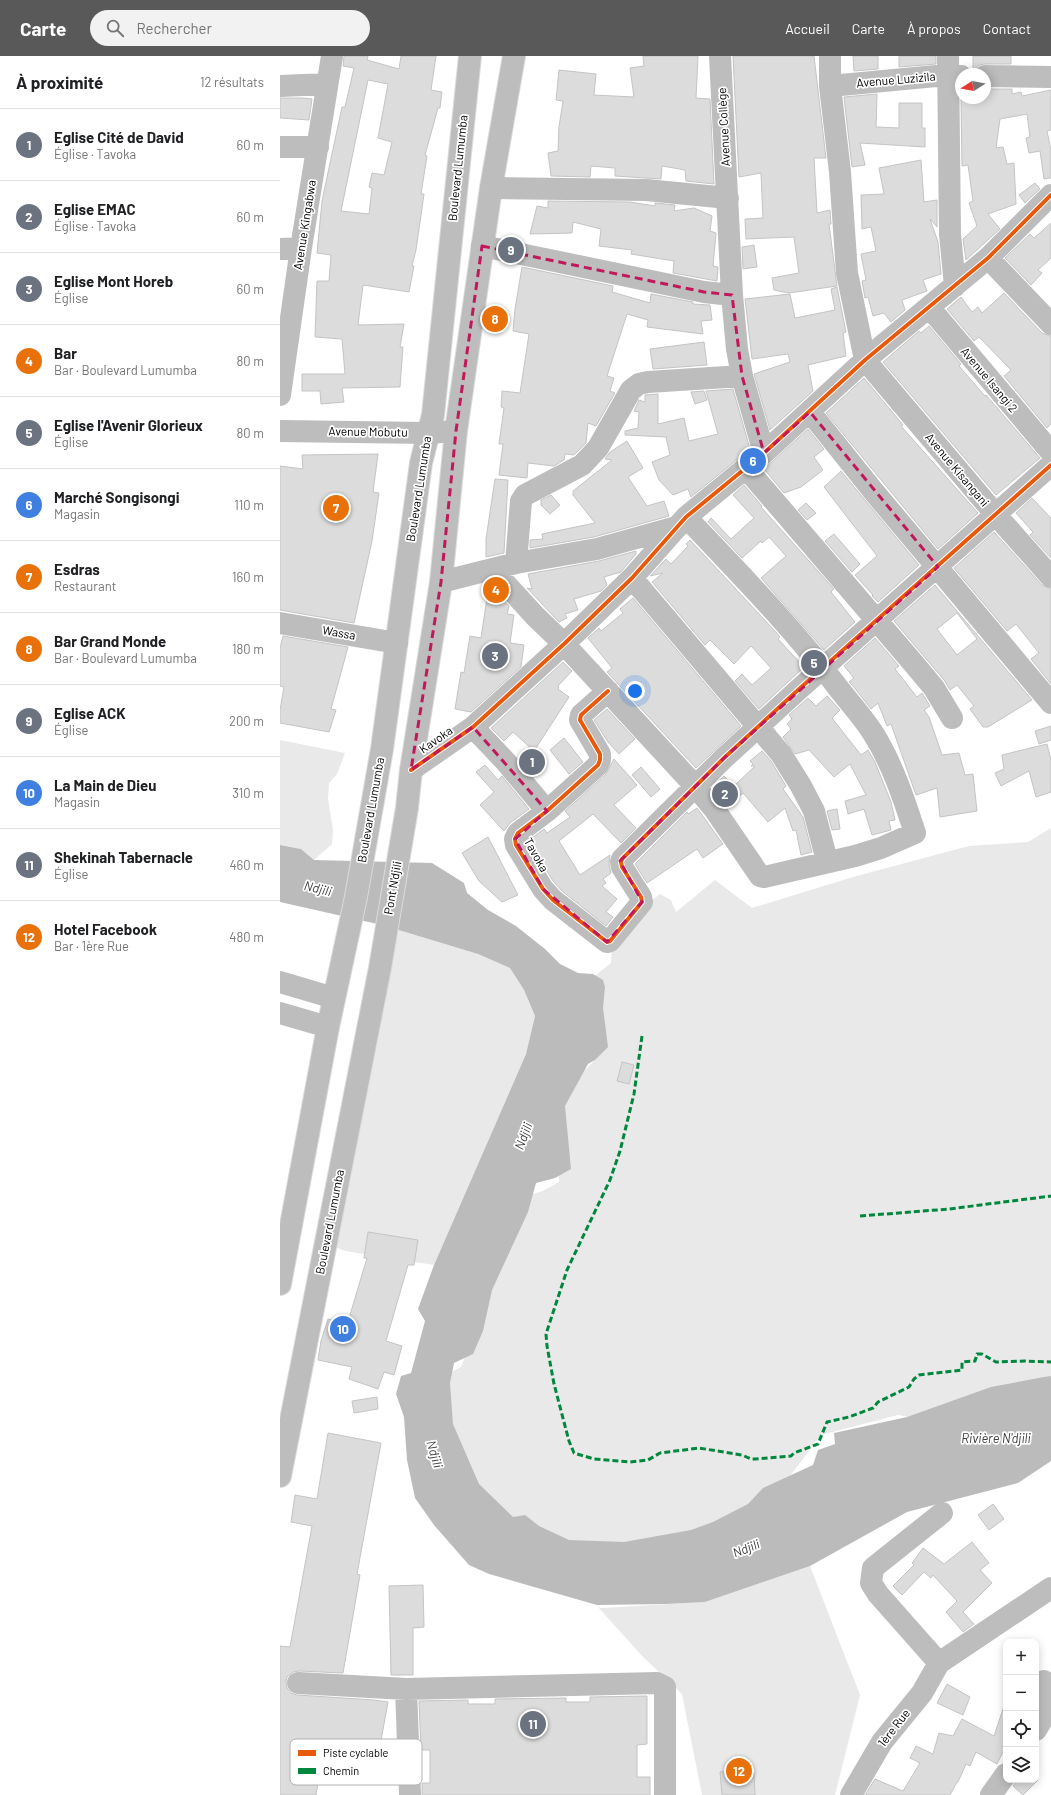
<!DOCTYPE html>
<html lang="fr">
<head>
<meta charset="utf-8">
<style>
	:root { --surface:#fff; --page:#f2f2f2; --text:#202124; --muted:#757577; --line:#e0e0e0; --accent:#595959 }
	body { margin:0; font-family:Barlow,sans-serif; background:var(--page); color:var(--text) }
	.controls { position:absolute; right:12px; bottom:12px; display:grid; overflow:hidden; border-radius:8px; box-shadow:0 2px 10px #0003 }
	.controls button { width:36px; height:36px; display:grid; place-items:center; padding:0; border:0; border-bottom:1px solid var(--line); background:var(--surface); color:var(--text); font:20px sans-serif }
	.compass { position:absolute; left:675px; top:12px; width:36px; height:36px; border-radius:50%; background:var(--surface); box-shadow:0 2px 10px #0003; rotate:259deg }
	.you { position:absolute; left:355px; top:635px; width:14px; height:14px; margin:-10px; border:3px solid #fff; border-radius:50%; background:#1a73e8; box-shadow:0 0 0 6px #1a73e833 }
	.badge { display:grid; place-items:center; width:26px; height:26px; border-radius:50%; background:var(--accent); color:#fff; font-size:13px; font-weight:700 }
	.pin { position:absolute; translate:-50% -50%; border:2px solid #fff; box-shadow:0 1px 4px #0006 }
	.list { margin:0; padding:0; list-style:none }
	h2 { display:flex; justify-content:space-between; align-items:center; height:52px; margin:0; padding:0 16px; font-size:17px }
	h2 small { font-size:13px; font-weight:400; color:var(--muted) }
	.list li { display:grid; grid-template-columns:26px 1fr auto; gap:12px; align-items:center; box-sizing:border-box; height:72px; padding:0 16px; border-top:1px solid var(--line) }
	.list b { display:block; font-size:15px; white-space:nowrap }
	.list p { margin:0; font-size:13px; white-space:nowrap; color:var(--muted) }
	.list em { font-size:13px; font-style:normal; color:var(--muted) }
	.icon { flex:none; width:22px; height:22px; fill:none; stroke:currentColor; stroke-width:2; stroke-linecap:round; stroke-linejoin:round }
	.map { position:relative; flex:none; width:771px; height:1739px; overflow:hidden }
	header { display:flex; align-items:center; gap:24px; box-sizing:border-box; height:56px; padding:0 20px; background:var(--accent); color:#fff }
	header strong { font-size:19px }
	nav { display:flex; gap:22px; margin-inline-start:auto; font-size:14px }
	.search { width:280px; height:36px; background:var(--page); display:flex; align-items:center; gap:10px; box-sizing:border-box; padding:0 14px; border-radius:22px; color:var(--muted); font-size:15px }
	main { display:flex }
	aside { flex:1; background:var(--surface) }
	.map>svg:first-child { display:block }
	.green { fill:#e9e9e9 }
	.water { fill:#bbb }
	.building { fill:#dcdcdc; stroke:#c4c4c4; fill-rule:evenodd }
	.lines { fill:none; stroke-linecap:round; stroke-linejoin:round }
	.highway-casing { stroke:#dbdbdb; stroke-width:24 }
	.minor { stroke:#bdbdbd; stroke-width:22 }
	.highway { stroke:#bdbdbd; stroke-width:22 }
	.quiet { stroke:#00873e; stroke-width:3; stroke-dasharray:6 3; stroke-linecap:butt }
	.cycleway-casing { stroke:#fff; stroke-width:6 }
	.cycleway { stroke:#e8590c; stroke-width:4 }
	.marked { fill:none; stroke:#c2185b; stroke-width:3; stroke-dasharray:8 5; stroke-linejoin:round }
	.labels { text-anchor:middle; stroke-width:3.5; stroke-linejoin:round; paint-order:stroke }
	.street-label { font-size:12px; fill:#000; stroke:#fff }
	.water-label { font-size:13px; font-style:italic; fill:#3f3f3f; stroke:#fff }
	.key { fill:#fff; stroke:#b2b2b2; stroke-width:1 }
	.key-label { font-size:11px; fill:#000 }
</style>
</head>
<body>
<header>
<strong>Carte</strong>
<div class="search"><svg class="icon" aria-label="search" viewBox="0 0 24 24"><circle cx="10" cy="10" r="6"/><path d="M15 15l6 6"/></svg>Rechercher</div>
<nav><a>Accueil</a><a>Carte</a><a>À propos</a><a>Contact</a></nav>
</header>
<main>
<aside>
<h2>À proximité<small>12 résultats</small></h2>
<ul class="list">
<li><span class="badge" style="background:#6b7280">1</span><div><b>Eglise Cité de David</b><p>Église · Tavoka</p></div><em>60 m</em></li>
<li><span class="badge" style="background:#6b7280">2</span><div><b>Eglise EMAC</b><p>Église · Tavoka</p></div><em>60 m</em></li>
<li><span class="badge" style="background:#6b7280">3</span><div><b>Eglise Mont Horeb</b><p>Église</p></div><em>60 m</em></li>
<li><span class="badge" style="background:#e8710a">4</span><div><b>Bar</b><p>Bar · Boulevard Lumumba</p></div><em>80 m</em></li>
<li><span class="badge" style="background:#6b7280">5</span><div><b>Eglise l'Avenir Glorieux</b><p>Église</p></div><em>80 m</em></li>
<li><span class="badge" style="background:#3f7fe0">6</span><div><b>Marché Songisongi</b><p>Magasin</p></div><em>110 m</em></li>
<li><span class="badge" style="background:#e8710a">7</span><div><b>Esdras</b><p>Restaurant</p></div><em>160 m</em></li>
<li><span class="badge" style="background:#e8710a">8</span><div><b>Bar Grand Monde</b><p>Bar · Boulevard Lumumba</p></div><em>180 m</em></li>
<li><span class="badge" style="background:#6b7280">9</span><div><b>Eglise ACK</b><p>Église</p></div><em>200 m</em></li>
<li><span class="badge" style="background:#3f7fe0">10</span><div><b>La Main de Dieu</b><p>Magasin</p></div><em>310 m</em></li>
<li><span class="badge" style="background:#6b7280">11</span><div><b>Shekinah Tabernacle</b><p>Église</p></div><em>460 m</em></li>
<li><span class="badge" style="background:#e8710a">12</span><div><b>Hotel Facebook</b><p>Bar · 1ère Rue</p></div><em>480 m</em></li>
</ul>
</aside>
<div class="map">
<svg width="771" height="1739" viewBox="0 0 771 1739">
	<rect width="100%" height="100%" fill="#fff"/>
	<path class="green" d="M0 684 65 697 57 718 49 727 48 743 53 774 52 788 34 804 21 793 0 789Z
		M771 772V1333L646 1364 618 1359 541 1379 501 1432 457 1460 421 1479 278 1497 188 1440 163 1320 181 1311 191 1287 245 1140 263 1135 279 1126 274 1063 303 1016 316 1003 312 965 301 931 331 907 332 890 358 855 380 838 391 844 396 856 435 824 472 852 573 821 689 790 748 786Z
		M102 869 198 898 230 912 244 934 255 960 246 998 154 1209 65 1195 52 1190Z
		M530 1510 580 1639 555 1739H422L402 1638 362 1600 318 1551 322 1552 425 1546Z"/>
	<path class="water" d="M0 789 21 793 34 804 152 807 184 827 187 837 208 854 236 870 265 893 280 908 298 917 313 918 323 924 325 931 323 952 328 991 315 1004 308 1008 285 1050 291 1113 275 1122 256 1127 248 1156 212 1234 203 1275 193 1298 174 1307 170 1327 173 1368 199 1428 233 1461 245 1459 259 1470 289 1484 344 1486 411 1474 433 1466 468 1448 483 1432 533 1409 538 1394 555 1388 554 1377 627 1361 711 1331 764 1321 771 1320V1405L738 1427 627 1456 530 1510 425 1546 386 1548 317 1549 209 1518 189 1509 154 1469 135 1442 127 1404 124 1361 116 1338 121 1320 131 1317 145 1265 138 1253 154 1209 246 998 255 960 244 934 230 912 198 898 102 869 0 846Z"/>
	<path class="building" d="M64 0H88L87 4 119 13 121 0H156L151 34 162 36 160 52H158L145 99 147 100 141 138H144L136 194 132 210H134L129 236 83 229 78 269 124 268 120 291H123L120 331 62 332 64 346 41 348 40 335H22V318H65L62 283 35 281 37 225H49L51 199 37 197 42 145 62 51H65L74 12 63 10ZM88 24 108 28 98 82 112 86 104 119 92 117 89 131 92 132 89 158 61 155Z
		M363 0H418L416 42 430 43 434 128 406 125 405 114 382 110 381 123 335 120V112L311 110 310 121 271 120 268 97 278 95 279 71 283 45 276 44 279 14 316 18 314 39 354 41 350 12 364 10Z
		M453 0H534L546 102H534L537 157 550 154 551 168H549L557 230 509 237 494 234 492 222 519 217 514 181 466 183 465 163 483 162 481 117 459 121Z
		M573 0H598V13L574 15Z
		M619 0H656V8L619 11Z
		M693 0H731V8H705L699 9 693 16Z
		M707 33H732V38L741 36 742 40 771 34V74L767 75 771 94V122L764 123 760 95 749 97 746 82 750 81 747 58 720 63 716 92 723 91 727 108 734 107 736 148 708 158 720 173 686 204 683 183 697 170 689 147 693 145 688 109 682 110 681 42H707Z
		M597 38 596 71 619 72V47H642V72H645V91L580 87 585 109 572 111 564 41Z
		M0 42H23L32 43 29 64 0 62Z
		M641 104 644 146 657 144V171L650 163 658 186 661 218 643 224 647 235 622 244 625 254 611 266 604 257 593 260 588 241 585 242 582 225 586 224 581 198 596 195 591 171 582 173 581 139 604 138 599 112Z
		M755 127 760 133 745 147 739 139Z
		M268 145 350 146 375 150V147L395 149 394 155 414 152 432 160 430 175 436 177 433 210 438 211 437 225 393 217 394 205 351 198 352 194 319 190 321 173 293 166 292 177 250 178 257 150 268 152Z
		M771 167V202L758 214 762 217 751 229 725 202 750 178 754 182Z
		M474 189 477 211 463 213 462 191Z
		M242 211 333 230 332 236 370 247 371 238 413 246V248L430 249 432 264 421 265 423 278 367 271 368 264 347 258 327 320 334 322 330 335 335 337 316 370 308 367 306 387 294 399 285 398 284 404 274 410 248 407 247 422 219 419 223 388H219L224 352 221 351 222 335 240 337 249 278 233 275 235 253Z
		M557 231 566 276 563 277 566 300 528 309 533 335 490 374 474 318 510 306 508 298 472 303 465 243 510 238 515 262 555 254 551 233Z
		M724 237 762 277 771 280V368L767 372 724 320 731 314 699 281 694 285 667 253 681 241 692 256 698 251 702 257Z
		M649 270 681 308 679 310 705 340 706 339 760 402 716 439 603 306 639 275 641 277Z
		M424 286 427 309 373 313 370 293Z
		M584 322 623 369 621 370 698 457 658 493 546 357Z
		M453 333 470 393 411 441 408 433 393 439 379 424 372 406 390 399 386 381 345 379V375L358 372 359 356 354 355 359 344 365 346V339L378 338V368L404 362 409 385 438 378 426 335Z
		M424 335 427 344 415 348 411 336Z
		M528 373 544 393 534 401 543 414 521 431 504 437 484 413Z
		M347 385 363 412 348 421 367 450 384 445 389 460 314 481 250 492V484L263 483 262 478 315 467 293 439V435L332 404 325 403 330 396Z
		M98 398 93 436 99 437 92 485 74 567 0 554V410L23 413 22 399Z
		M561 415 639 509 598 546 592 540 593 539 575 519 597 500 544 431Z
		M215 423 228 424 224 497 206 501V483Z
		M464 429 482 450 481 451 554 533 551 536 575 566 544 594 481 522 506 500 489 481 482 487 481 485 462 502 428 466 431 462 451 483 474 462 453 439Z
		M271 439 280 449 270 458 261 449V444Z
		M752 442 771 462V502L750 479 753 476 736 457Z
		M526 447 536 457 527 464 518 454Z
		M714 476 762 529 771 533V628L751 603 759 597 736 568 727 575 674 512Z
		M554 478 580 508 572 516 545 485Z
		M410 484 495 575 500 581 498 583 524 611 479 653 455 625 462 618 472 629 491 612 471 590 454 608 430 584 425 589 372 526 383 517 370 520 386 503 391 508 408 490 406 488Z
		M356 495V498L341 516 324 521 327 529 321 535 294 543 298 554 285 558 287 562 279 566 247 532 252 533 248 518 319 505Z
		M655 529 752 644 708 671H703L690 653 694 650 677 629 670 634 664 624 614 565ZM677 557 697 583 677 599 657 573Z
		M211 531 229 550 227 558 234 559 230 587 244 589 241 611 191 656 175 653 181 616 184 617 190 580 201 582 207 542 209 543Z
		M353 542 461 670 416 712 327 616 332 612 308 582 319 572 321 575 343 557 340 553Z
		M3 580 68 591 51 653 56 654 49 676 0 667V654L4 631 0 630V592Z
		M595 582 619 610 615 613 637 641 642 637 650 650 644 654 649 661 662 699 679 697 685 719 693 718 697 755 660 761 657 732 636 739 611 668 607 670 598 647 591 653 573 630 569 626 574 622 564 610Z
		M283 606 292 615 278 630 279 631 278 633 289 641 254 695 233 676 224 685 211 672Z
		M547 640 560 654 552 662 581 699 588 694 595 706 611 746 615 764 609 765 611 774 592 779 584 753 568 758 565 745 586 739 570 708 554 721 529 694 515 698 503 681 511 673 507 668 512 663 509 659 528 642 536 650Z
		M327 653 355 683 339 698 328 686 314 664Z
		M771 670V684L759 688 755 675Z
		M284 682 303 706 289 718 270 694Z
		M767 688 771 704V736L756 741 749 715 721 730 715 717 724 713 722 699Z
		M482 695 491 705 506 730 503 733 523 761 532 796 521 799 516 774 513 775 505 752 488 766 463 737 448 750 432 731 444 720 454 730 475 710H471L473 708 470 705Z
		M334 703 357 729 334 749 356 772 341 787 313 758 279 785 300 819 330 799 329 808 331 817 323 823 326 827 322 830 337 843 326 856 333 861 326 870 282 835 273 825 248 785 264 773 267 777 290 761 285 755 326 718Z
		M205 709 218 724 222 720 249 753 230 767 224 775 200 749 214 736 196 716Z
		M361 711 380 733 371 741 352 719Z
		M417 752 443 788 423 802 417 793 367 827 355 808 407 756 408 758Z
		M557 753 560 773 552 774 547 755Z
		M208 781 238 839 222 846 199 825 182 797Z
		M342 1006 354 1009 349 1028 337 1025Z
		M88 1176 138 1184 134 1209H128L106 1285 122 1290 114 1319 104 1316 98 1333 69 1323 72 1311 38 1304 41 1285 48 1263 67 1269 87 1202H84Z
		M97 1341 98 1353 74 1357 72 1345Z
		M48 1377 101 1387 77 1518 80 1519 63 1617 19 1615 13 1616 7 1621 6 1626 7 1632 11 1637 17 1639 94 1644 108 1646 98 1701 44 1691 36 1739H0V1590L10 1591 32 1470 11 1466 15 1439 37 1443Z
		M713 1448 724 1463 709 1474 698 1459Z
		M692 1486 709 1507 700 1514 712 1527 683 1556 694 1568 683 1576 666 1556 677 1545 653 1519 651 1522 644 1516 622 1539 613 1530 634 1509 632 1507 643 1492 664 1508Z
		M143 1529 144 1571 133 1572V1619H111L109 1530Z
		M667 1628 690 1641 683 1659 657 1647Z
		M367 1640V1688L357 1689V1721H370V1739H142V1727H150V1694H141L139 1645 188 1644V1648H215V1643L286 1642V1646H310V1641Z
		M724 1650 726 1651V1690L717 1708 696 1696 690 1710 686 1708 678 1726H677L670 1739H585L595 1723 623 1735 640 1707 630 1702 636 1690 653 1698 659 1677 673 1680 682 1663 714 1680Z
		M453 1715V1719L474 1717 475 1739H442L440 1716Z
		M737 1724H758L743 1739 733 1730Z"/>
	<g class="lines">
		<g class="highway-casing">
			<path id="highway" d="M0 1228 48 971 76 841 102 693 141 407 153 359 190 0
				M0 1420 100 912 127 752 131 714 161 526 176 375 211 132 234 0"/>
		</g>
		<path class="minor" d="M440 0 452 239 457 293 462 320 484 397
			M550 0V30L560 116 567 217 585 304 716 459 771 521
			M668 0 670 178 675 230
			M705 20 771 21
			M0 30 47 28
			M550 30 667 19 681 20
			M0 91H38
			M211 132 366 134 448 142
			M202 190 424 236 452 239
			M0 193 21 192
			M708 202 771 268
			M649 251 771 396
			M0 339 21 192 52 0
			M530 356 594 436 771 647
			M0 375 148 377 176 375
			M466 412 634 608 654 632 672 662
			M236 507 241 445 245 439 302 409 318 392 351 334 359 328 368 326 462 320
			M212 513 255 560 284 588 416 731 435 754 480 820 484 821 575 800 601 792 635 777C624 743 612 707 593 677 583 661 570 647 559 633 513 572 459 517 406 461
			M352 522 501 698 521 730 534 755 547 805
			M161 526 236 507 317 493 396 471
			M0 567 117 587
			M328 635 301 659 300 664 320 698V704L318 709 267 755 238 777 235 783 236 789 263 833 273 844 327 886 330 885 362 846 361 841 342 811 341 806 342 803 444 702 518 634 771 409
			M193 671 226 706 267 755
			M131 714 193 671 284 588 352 522 406 461 484 397 585 304 708 202 771 139
			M0 926 54 942
			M0 957 48 971
			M659 1607 598 1538 591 1527 593 1512 662 1457
			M18 1627 126 1633 377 1627 385 1631V1739
			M126 1633 130 1739
			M756 1674 769 1652 764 1625
			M571 1739 602 1686 642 1637 659 1607 771 1532
			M711 1739 726 1718"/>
		<use href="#highway" class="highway"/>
		<path class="quiet" d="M362 980 354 1038 340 1095 330 1124 287 1214 266 1278 267 1290 274 1328 289 1385 294 1397 314 1403 350 1406 368 1404 380 1397 419 1392 462 1399 471 1403H475L511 1400 514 1397 538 1388 547 1366 569 1361 593 1352 598 1346 629 1331 634 1323 639 1319 682 1314V1306L695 1305 697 1298H702L716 1306 745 1305 771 1306
			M580 1160 669 1153 771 1140"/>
		<g class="cycleway-casing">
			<path id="cycleway" d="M328 635 301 659 300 664 320 698V704L318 709 267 755 238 777 235 783 236 789 263 833 273 844 327 886 330 885 362 846 361 841 342 811 341 806 342 803 444 702 518 634 771 409
				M131 714 193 671 284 588 352 522 406 461 484 397 585 304 708 202 771 139"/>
		</g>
		<use href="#cycleway" class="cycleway"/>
	</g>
	<path class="marked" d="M202 190 424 236 452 239 462 320 484 397 530 356 658 511 444 702 340 805 362 846 327 886 263 833 235 783 267 755 193 671 131 714 161 526 176 375Z"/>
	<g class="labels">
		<g class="street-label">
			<text transform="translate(616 24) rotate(-5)" y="4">Avenue Luzizila</text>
			<text transform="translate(444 71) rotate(-93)" y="4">Avenue Collège</text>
			<text transform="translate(178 112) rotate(-84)" y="4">Boulevard Lumumba</text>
			<text transform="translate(25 169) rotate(-81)" y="4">Avenue Kingabwa</text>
			<text transform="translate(709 324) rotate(50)" y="4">Avenue Isangi 2</text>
			<text transform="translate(88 376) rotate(1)" y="4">Avenue Mobutu</text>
			<text transform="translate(677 414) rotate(50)" y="4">Avenue Kisangani</text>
			<text transform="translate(139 433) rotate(-81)" y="4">Boulevard Lumumba</text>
			<text transform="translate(59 577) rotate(10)" y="4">Wassa</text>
			<text transform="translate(156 684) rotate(-35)" y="4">Kavoka</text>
			<text transform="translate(91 754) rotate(-80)" y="4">Boulevard Lumumba</text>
			<text transform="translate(256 799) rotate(61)" y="4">Tavoka</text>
			<text transform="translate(113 832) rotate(-80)" y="4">Pont N'djili</text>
			<text transform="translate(50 1166) rotate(-79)" y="4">Boulevard Lumumba</text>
			<text transform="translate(614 1672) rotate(-52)" y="4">1ère Rue</text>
		</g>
		<g class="water-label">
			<text transform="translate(38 832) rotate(14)" y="5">Ndjili</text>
			<text transform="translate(243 1080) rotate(-69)" y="5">Ndjili</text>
			<text x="716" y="1387">Rivière N'djili</text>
			<text transform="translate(155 1398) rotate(74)" y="5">Ndjili</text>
			<text transform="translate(466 1492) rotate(-22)" y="5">Ndjili</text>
		</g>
	</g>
	<rect x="10" y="1683" width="132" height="46" rx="6" class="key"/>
	<rect x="18" y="1694" width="18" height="6" fill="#e8590c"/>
	<rect x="18" y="1712" width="18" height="6" fill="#00873e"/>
	<g class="key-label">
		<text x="43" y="1701">Piste cyclable</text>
		<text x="43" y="1719">Chemin</text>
	</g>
</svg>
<div class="controls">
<button>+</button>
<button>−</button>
<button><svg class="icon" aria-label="locate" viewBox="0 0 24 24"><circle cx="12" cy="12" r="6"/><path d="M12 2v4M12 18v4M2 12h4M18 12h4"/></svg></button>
<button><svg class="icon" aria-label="layers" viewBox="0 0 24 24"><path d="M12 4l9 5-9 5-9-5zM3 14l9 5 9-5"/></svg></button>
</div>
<svg class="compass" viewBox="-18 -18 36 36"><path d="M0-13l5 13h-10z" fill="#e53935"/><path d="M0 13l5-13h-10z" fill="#757577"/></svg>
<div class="you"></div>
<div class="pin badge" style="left:252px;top:706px;background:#6b7280">1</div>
<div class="pin badge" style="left:445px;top:738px;background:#6b7280">2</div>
<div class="pin badge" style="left:215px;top:600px;background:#6b7280">3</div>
<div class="pin badge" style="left:216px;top:534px;background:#e8710a">4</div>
<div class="pin badge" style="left:534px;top:607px;background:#6b7280">5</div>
<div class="pin badge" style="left:473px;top:405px;background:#3f7fe0">6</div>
<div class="pin badge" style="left:56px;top:452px;background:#e8710a">7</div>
<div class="pin badge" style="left:215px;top:263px;background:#e8710a">8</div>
<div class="pin badge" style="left:231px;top:194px;background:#6b7280">9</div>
<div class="pin badge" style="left:63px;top:1273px;background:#3f7fe0">10</div>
<div class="pin badge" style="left:253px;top:1668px;background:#6b7280">11</div>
<div class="pin badge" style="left:459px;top:1715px;background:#e8710a">12</div>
</div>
</main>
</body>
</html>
